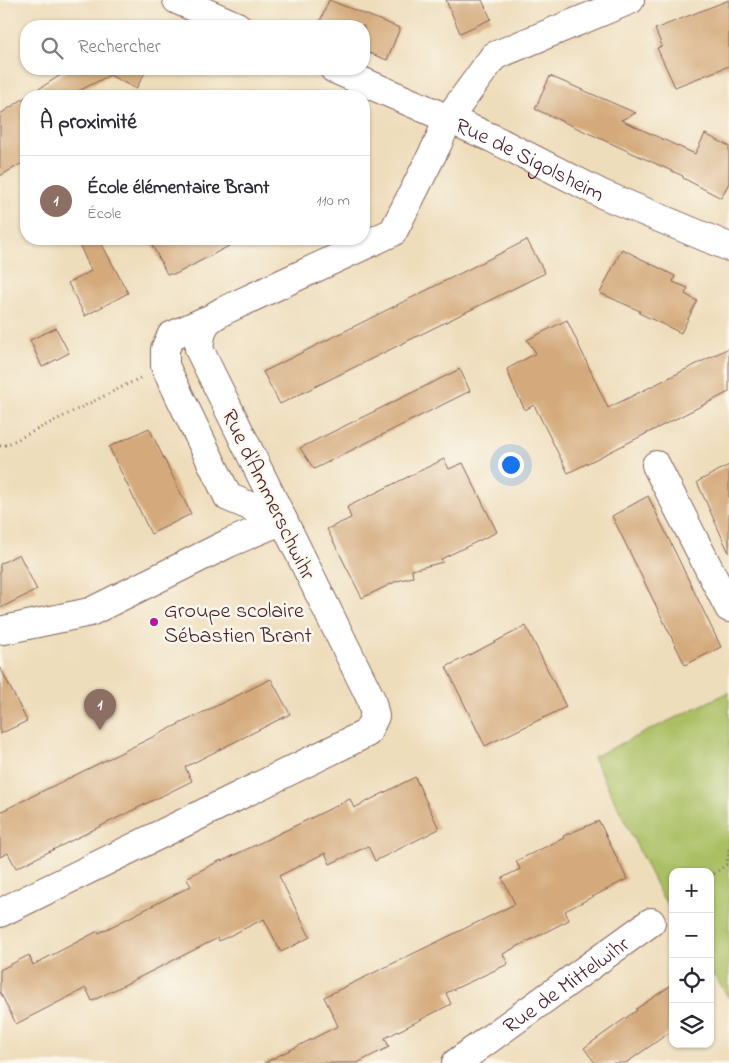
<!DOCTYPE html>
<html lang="fr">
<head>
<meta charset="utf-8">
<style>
	:root { --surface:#fff; --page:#f2f2f3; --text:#2b2b33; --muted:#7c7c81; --line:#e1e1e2; --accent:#b5179e }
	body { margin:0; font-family:"Indie Flower",sans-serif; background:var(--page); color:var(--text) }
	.controls { position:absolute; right:15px; bottom:15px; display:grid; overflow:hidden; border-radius:10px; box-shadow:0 1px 4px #0004 }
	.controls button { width:45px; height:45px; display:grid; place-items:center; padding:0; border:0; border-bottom:1px solid var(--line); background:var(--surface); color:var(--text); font:25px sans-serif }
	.you { position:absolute; left:510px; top:464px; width:18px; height:18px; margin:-12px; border:4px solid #fff; border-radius:50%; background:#1a73e8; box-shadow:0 0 0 8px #1a73e833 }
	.badge { display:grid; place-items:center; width:32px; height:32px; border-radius:50%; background:var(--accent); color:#fff; font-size:16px; font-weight:700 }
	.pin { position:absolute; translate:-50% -41px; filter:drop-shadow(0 1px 2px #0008) }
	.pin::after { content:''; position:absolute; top:26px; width:18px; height:15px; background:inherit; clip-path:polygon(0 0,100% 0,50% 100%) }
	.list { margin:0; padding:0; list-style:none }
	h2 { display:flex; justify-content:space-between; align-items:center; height:65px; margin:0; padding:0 20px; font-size:21px }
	h2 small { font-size:16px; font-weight:400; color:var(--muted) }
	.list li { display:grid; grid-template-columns:32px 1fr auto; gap:15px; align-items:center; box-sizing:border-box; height:90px; padding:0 20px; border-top:1px solid var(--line) }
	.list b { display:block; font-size:19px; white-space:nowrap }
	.list p { margin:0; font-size:16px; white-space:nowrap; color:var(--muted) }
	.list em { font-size:16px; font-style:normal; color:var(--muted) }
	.icon { flex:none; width:28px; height:28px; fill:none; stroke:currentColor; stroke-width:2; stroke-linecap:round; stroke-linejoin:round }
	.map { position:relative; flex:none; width:729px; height:1063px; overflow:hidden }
	.search { position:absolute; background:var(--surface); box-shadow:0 1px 4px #0004; left:20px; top:20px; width:350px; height:55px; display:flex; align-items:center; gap:12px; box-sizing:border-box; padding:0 18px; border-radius:20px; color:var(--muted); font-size:19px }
	.panel { position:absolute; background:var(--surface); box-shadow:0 1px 4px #0004; left:20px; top:90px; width:350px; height:155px; border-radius:20px }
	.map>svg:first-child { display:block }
	.green { fill:#aabf63; stroke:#7a6f47 }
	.building { fill:#d4aa7b }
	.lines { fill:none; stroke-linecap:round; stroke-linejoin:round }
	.minor-casing { stroke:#83625d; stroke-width:30 }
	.path { stroke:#83625d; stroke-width:3; stroke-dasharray:1 4; stroke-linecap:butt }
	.minor { stroke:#fff; stroke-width:28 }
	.poi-dot { fill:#b5179e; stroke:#fbf7ec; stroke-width:2 }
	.labels { text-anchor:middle; stroke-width:5; stroke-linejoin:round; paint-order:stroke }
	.street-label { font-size:22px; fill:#4a1f2b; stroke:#fbf7ec }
	.poi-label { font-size:22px; fill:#4a1f2b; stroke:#fbf7ec; text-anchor:start }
</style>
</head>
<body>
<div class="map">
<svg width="729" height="1063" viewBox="0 0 729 1063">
	<rect width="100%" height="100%" fill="#fbf7ec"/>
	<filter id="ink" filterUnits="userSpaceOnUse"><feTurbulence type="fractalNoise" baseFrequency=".02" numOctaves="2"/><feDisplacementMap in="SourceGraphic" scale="10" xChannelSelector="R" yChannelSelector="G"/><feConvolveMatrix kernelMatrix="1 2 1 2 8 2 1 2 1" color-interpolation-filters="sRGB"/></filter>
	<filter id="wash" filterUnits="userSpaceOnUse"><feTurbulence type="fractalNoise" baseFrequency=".0096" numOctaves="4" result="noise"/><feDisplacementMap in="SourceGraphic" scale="20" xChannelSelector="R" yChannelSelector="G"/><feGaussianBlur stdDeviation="1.12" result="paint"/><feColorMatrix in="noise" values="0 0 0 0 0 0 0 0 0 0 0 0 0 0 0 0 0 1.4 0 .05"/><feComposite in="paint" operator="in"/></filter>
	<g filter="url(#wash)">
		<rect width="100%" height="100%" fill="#edb"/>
		<path class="green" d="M729 692V998L710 970V872H673V913L661 895 593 757Z"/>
		<g id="blocks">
			<path class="building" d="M329 0 400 28 387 60 364 51V26H318Z
				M446 0H482L491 19 460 33Z
				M729 0V66L675 87 657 48 662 46 655 29Z
				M70 69H147L136 89 110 75 69 96H28Z
				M550 76 636 113 621 120 695 154 705 134 729 146V183L721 198 683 178V176L535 109Z
				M26 97V161L0 176V114Z
				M77 239H99L128 293 85 316 68 283 91 271Z
				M149 239H242L176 274H167Z
				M527 240 545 273 280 404 263 372Z
				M622 249 675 276 673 282 688 288 685 294 697 301 681 333 639 313 640 311 600 293Z
				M567 320 608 408 729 348V392L568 473 534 405 525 410 515 390 507 369 536 353 527 340Z
				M56 328 69 353 42 367 30 340Z
				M460 369 470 391 314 469 300 448Z
				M149 428 191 514 151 534 109 447Z
				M444 459 449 469 463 463 497 532 441 559 443 562 412 570 413 577 397 581 362 598 327 529 351 518 347 507Z
				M729 465V553L697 482Z
				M648 496 721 647 685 665 612 516Z
				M19 554 37 590 0 608V564Z
				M526 626 566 707 485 746 446 667Z
				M0 667 27 721 0 734Z
				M271 679 290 714 185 767 192 781 16 868 8 853 0 857V812Z
				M415 777 439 829 375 861 368 846 330 864 325 853 279 876 310 937 281 952 264 919 219 941 218 938 92 1001 86 988 16 1024 0 992V970L29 955 33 965 98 931 99 933 191 886 186 878 221 860 222 861 266 840 350 799 354 808Z
				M599 821 627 879 565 911 569 920 503 954 508 964 446 993 451 1004 385 1038 389 1047 357 1063H264L338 1026 324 997 515 904 502 878 520 869 516 861 564 838 563 836Z
				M673 984V1030L626 1063H595L584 1048 637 1010 636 1009Z"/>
		</g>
	</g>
	<g filter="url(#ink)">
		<use href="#blocks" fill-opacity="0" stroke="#83625d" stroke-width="1"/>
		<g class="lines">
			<g class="minor-casing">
				<g id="minor">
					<path d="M177 0 237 26"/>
					<path id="s1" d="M334 69 492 138 602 194 729 247"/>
					<path d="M207 320 171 336 165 349V366L228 497 283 520"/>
					<path d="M656 465 729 608"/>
					<path d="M4 630 90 612 229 543 283 520"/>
					<path d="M0 913 367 733 375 716 371 699 199 349C202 326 203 322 223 311L393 232 438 143 448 119 494 56 630 0"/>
					<path id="s2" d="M456 1063 651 922"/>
				</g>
			</g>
			<path class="path" d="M0 446 6 445 140 378
				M710 877 727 864 729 849"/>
			<use href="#minor" class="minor"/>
		</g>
	</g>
	<circle class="poi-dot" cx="154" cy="622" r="5"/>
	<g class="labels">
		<g class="street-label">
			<text dy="8" stroke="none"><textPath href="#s1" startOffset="216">Rue de Sigolsheim</textPath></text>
			<text transform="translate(270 494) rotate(64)" y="8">Rue d'Ammerschwihr</text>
			<text dy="8" stroke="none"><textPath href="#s2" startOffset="135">Rue de Mittelwihr</textPath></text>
		</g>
		<g class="poi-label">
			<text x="164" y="617">Groupe scolaire<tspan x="164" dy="25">Sébastien Brant</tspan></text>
		</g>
	</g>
</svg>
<div class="controls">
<button>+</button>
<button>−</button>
<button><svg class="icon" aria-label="locate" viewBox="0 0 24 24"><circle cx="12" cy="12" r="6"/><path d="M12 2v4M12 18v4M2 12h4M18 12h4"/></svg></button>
<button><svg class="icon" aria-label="layers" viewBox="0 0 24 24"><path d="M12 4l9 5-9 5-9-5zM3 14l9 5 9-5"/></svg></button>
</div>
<div class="you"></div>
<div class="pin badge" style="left:100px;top:730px;background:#8d6e63">1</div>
<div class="search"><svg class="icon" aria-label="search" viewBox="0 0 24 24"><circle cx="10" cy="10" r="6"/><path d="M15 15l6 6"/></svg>Rechercher</div>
<section class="panel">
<h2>À proximité<small></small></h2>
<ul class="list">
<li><span class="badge" style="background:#8d6e63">1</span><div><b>École élémentaire Brant</b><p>École</p></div><em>110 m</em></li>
</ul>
</section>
</div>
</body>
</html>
